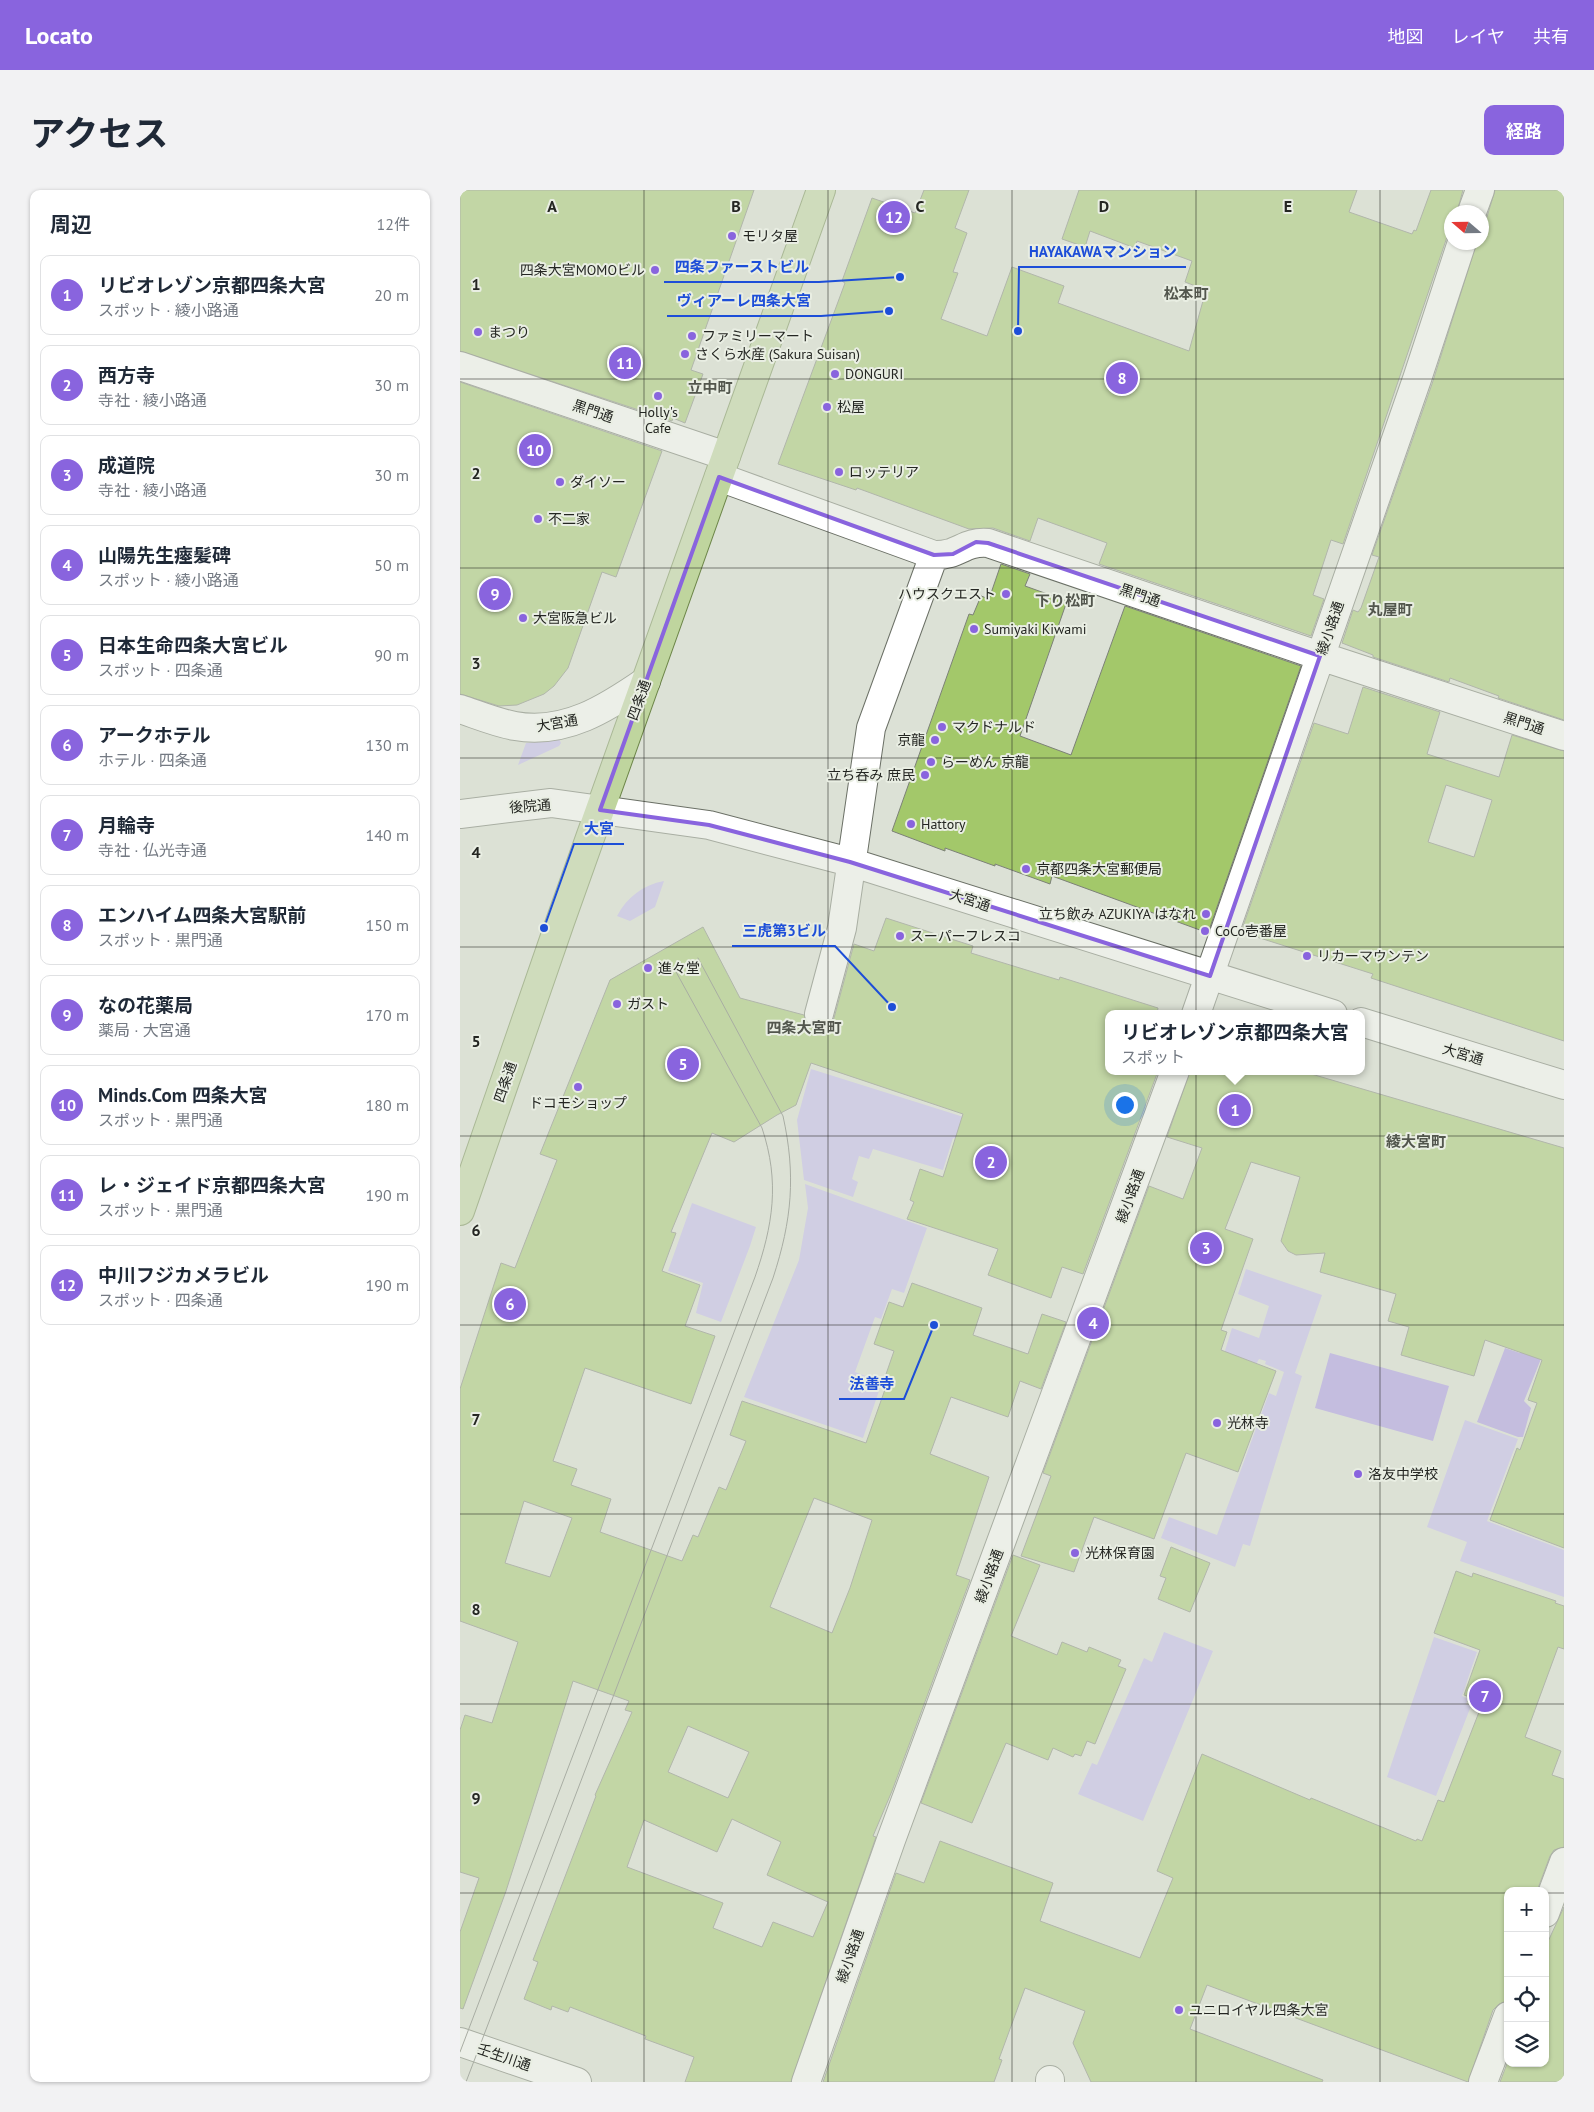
<!DOCTYPE html>
<html lang="ja">
<head>
<meta charset="utf-8">
<style>
	:root { --surface:#fff; --page:#f2f2f3; --text:#1f2937; --muted:#747a83; --line:#e0e1e3; --accent:#8964de }
	body { margin:0; font-family:"PT Sans","Noto Sans JP",sans-serif; background:var(--page); color:var(--text) }
	.controls { position:absolute; right:15px; bottom:15px; display:grid; overflow:hidden; border-radius:10px; box-shadow:0 1px 4px #0004 }
	.controls button { width:45px; height:45px; display:grid; place-items:center; padding:0; border:0; border-bottom:1px solid var(--line); background:var(--surface); color:var(--text); font:25px sans-serif }
	.compass { position:absolute; left:984px; top:15px; width:45px; height:45px; border-radius:50%; background:var(--surface); box-shadow:0 1px 4px #0004; rotate:290deg }
	.you { position:absolute; left:664px; top:914px; width:18px; height:18px; margin:-12px; border:4px solid #fff; border-radius:50%; background:#1a73e8; box-shadow:0 0 0 8px #1a73e833 }
	.badge { display:grid; place-items:center; width:32px; height:32px; border-radius:50%; background:var(--accent); color:#fff; font-size:16px; font-weight:700 }
	.pin { position:absolute; translate:-50% -50%; border:2px solid #fff; box-shadow:0 1px 5px #0006 }
	.popup { position:absolute; left:645px; top:820px; width:260px; height:65px; box-sizing:border-box; display:grid; place-content:center; border-radius:10px; background:var(--surface); filter:drop-shadow(0 1px 4px #0005); font-size:16px; white-space:nowrap; color:var(--muted) }
	.popup b { font-size:19px; color:var(--text) }
	.popup::after { content:''; position:absolute; left:50%; top:100%; margin-left:-10px; border:10px solid transparent; border-top-color:var(--surface) }
	.list { margin:0; padding:0; list-style:none }
	h2 { display:flex; justify-content:space-between; align-items:center; height:65px; margin:0; padding:0 20px; font-size:21px }
	h2 small { font-size:16px; font-weight:400; color:var(--muted) }
	.list li { display:grid; grid-template-columns:32px 1fr auto; gap:15px; align-items:center; box-sizing:border-box; height:80px; margin:0 10px 10px; padding:0 10px; border:1px solid var(--line); border-radius:10px }
	.list b { display:block; font-size:19px; white-space:nowrap }
	.list p { margin:0; font-size:16px; white-space:nowrap; color:var(--muted) }
	.list em { font-size:16px; font-style:normal; color:var(--muted) }
	.icon { flex:none; width:28px; height:28px; fill:none; stroke:currentColor; stroke-width:2; stroke-linecap:round; stroke-linejoin:round }
	.map { position:relative; flex:none; width:1104px; height:1892px; overflow:hidden; border-radius:10px }
	header { display:flex; align-items:center; gap:30px; box-sizing:border-box; height:70px; padding:0 25px; background:var(--accent); color:#fff }
	header strong { font-size:24px }
	nav { display:flex; gap:28px; margin-inline-start:auto; font-size:18px }
	.intro { display:flex; align-items:center; justify-content:space-between; box-sizing:border-box; height:120px; padding:0 30px }
	h1 { margin:0; font-size:35px }
	.button { padding:12px 22px; border-radius:10px; background:var(--accent); color:#fff; font-size:18px; font-weight:700 }
	main { display:flex; gap:30px; padding:0 30px }
	aside { flex:1; background:var(--surface); border-radius:10px; box-shadow:0 1px 4px #0004 }
	.map>svg:first-child { display:block }
	.green { fill:#c2b5f3 }
	.forest { fill:#a690e9 }
	.water { fill:#a690ea }
	.building { fill:#a3c86a; stroke:#7c8177; fill-rule:evenodd }
	.lines { fill:none; stroke-linecap:round; stroke-linejoin:round }
	.minor-casing { stroke:#6b7066; stroke-width:30 }
	.major-casing { stroke:#6d8649; stroke-width:30 }
	.minor { stroke:#fff; stroke-width:28 }
	.major { stroke:#bfd59e; stroke-width:28 }
	.tram { stroke:#696c66; stroke-width:1 }
	.marked { fill:none; stroke:#8964de; stroke-width:4; stroke-linejoin:round }
	.grid { fill:none; stroke:#242622; stroke-width:1; stroke-opacity:0.55 }
	.poi-dot { fill:#8964de; stroke:#e9eee3; stroke-width:2 }
	.labels { text-anchor:middle; stroke-width:4; stroke-linejoin:round; paint-order:stroke }
	.poi-label { font-size:14px; fill:#242622; stroke:#e9eee3; text-anchor:start }
	.street-label { font-size:14px; fill:#242622; stroke:#e9eee3 }
	.neighbourhood-label { font-size:15px; font-weight:bold; fill:#52564d; stroke:#e9eee3 }
	.grid-label { font-size:16px; text-anchor:middle; font-weight:bold; fill:#242622; stroke:#e9eee3; stroke-width:4; stroke-linejoin:round; paint-order:stroke }
	.leader { fill:none; stroke:#1d4ed8; stroke-width:2 }
	.callout-dot { fill:#1d4ed8; stroke:#e9eee3; stroke-width:2 }
	.callout-label { font-size:15px; text-anchor:middle; font-weight:bold; fill:#1d4ed8; stroke:#e9eee3; stroke-width:4; stroke-linejoin:round; paint-order:stroke }
</style>
</head>
<body>
<header>
<strong>Locato</strong>
<nav><a>地図</a><a>レイヤ</a><a>共有</a></nav>
</header>
<div class="intro"><h1>アクセス</h1><a class="button">経路</a></div>
<main>
<aside>
<h2>周辺<small>12件</small></h2>
<ul class="list">
<li><span class="badge">1</span><div><b>リビオレゾン京都四条大宮</b><p>スポット · 綾小路通</p></div><em>20 m</em></li>
<li><span class="badge">2</span><div><b>西方寺</b><p>寺社 · 綾小路通</p></div><em>30 m</em></li>
<li><span class="badge">3</span><div><b>成道院</b><p>寺社 · 綾小路通</p></div><em>30 m</em></li>
<li><span class="badge">4</span><div><b>山陽先生瘞髪碑</b><p>スポット · 綾小路通</p></div><em>50 m</em></li>
<li><span class="badge">5</span><div><b>日本生命四条大宮ビル</b><p>スポット · 四条通</p></div><em>90 m</em></li>
<li><span class="badge">6</span><div><b>アークホテル</b><p>ホテル · 四条通</p></div><em>130 m</em></li>
<li><span class="badge">7</span><div><b>月輪寺</b><p>寺社 · 仏光寺通</p></div><em>140 m</em></li>
<li><span class="badge">8</span><div><b>エンハイム四条大宮駅前</b><p>スポット · 黒門通</p></div><em>150 m</em></li>
<li><span class="badge">9</span><div><b>なの花薬局</b><p>薬局 · 大宮通</p></div><em>170 m</em></li>
<li><span class="badge">10</span><div><b>Minds.Com 四条大宮</b><p>スポット · 黒門通</p></div><em>180 m</em></li>
<li><span class="badge">11</span><div><b>レ・ジェイド京都四条大宮</b><p>スポット · 黒門通</p></div><em>190 m</em></li>
<li><span class="badge">12</span><div><b>中川フジカメラビル</b><p>スポット · 四条通</p></div><em>190 m</em></li>
</ul>
</aside>
<div class="map">
<svg width="1104" height="1892" viewBox="0 0 1104 1892">
	<rect width="100%" height="100%" fill="#dce1d6"/>
	<path class="green" d="M99 549 101 553 99 556 58 575 66 553Z
		M204 691 195 717 170 731 157 726C167 707 183 695 204 691Z
		M351 879 510 929 504 951 493 948 483 980 413 959 409 969 399 966 392 989 398 992 393 1007 344 990 337 930Z
		M345 994 467 1038 444 1103 432 1099 421 1129 415 1127 395 1182 422 1192 403 1248 284 1207 339 1070 348 1018Z
		M232 1013 296 1037 290 1056 261 1132 236 1123 243 1093 208 1081Z
		M786 1079 862 1105 835 1183 842 1186 790 1356 783 1354 775 1377 701 1348 709 1327 757 1345 809 1203 816 1206 824 1182 805 1174 806 1171 799 1169 795 1176 764 1164 772 1138 799 1148 809 1116 778 1104Z
		M1005 1230 1058 1249 1027 1331 1104 1360V1407L1000 1371 1007 1352 967 1337Z
		M704 1442 753 1461 683 1631 618 1604 632 1573 637 1575 684 1468 692 1472Z
		M974 1447 1017 1462 1002 1506 1008 1509 1006 1514 1011 1516 976 1606 927 1587Z"/>
	<path class="forest" d="M1066 1146 1087 1154 1064 1211 1071 1218 1063 1247H1058L1017 1232 1045 1158 1060 1163Z"/>
	<path class="water" d="M870 1163 989 1196 973 1251 855 1218Z"/>
	<path class="building" d="M0 0H294L231 180 243 184 225 233 213 228 212 231 0 161Z
		M464 0H509L495 38 507 43 493 82 498 83 481 129 527 146 552 77 604 96 598 113 729 161 746 100 725 92 732 71 677 51 675 58 630 41 625 57 602 49 619 0H897L889 22 952 44 954 40 956 41 971 0H1003L997 22H992V41L987 47 883 354 871 350 853 405 864 409 851 446 639 374 647 353 578 328 570 351 533 338 509 339 397 298 396 300 318 274 385 93 382 91 412 8 455 23Z
		M1035 0H1104V530L1038 508 1039 506 990 488 989 492 913 467V465L882 453 893 420 898 422 901 418 919 367 912 365 972 194 1017 52H1022V34L1027 27Z
		M0 192 202 261 156 387 142 382 108 478 94 496 84 504 57 515 39 516 0 504Z
		M541 374 570 384 565 396 607 411 560 546 611 565 665 416 841 476 748 743 592 686 590 694 535 674V676L485 658V661L432 641 509 424 513 425 521 406 529 409Z
		M903 497 980 522 967 564 1039 587 1052 545 1104 561V851L911 788 913 784 781 742 854 533 888 544ZM986 595 1032 610 1014 667 968 652Z
		M426 728 513 756 511 763 599 790 600 787 698 818 697 824H649V881H698L623 1084 602 1077 591 1108 528 1085 538 1059 447 1029 454 1012 450 1010 460 979 483 987 503 924 351 873 336 915 317 925 274 952 252 943 211 1042 216 1043 202 1081 240 1095 225 1136 255 1146 231 1214 125 1178 93 1271 117 1279 111 1295 151 1309 140 1342 222 1371 233 1345 238 1347 259 1297 266 1300 286 1251 270 1245 282 1211 406 1253 428 1191 424 1190 434 1161 414 1154 429 1112 443 1117 452 1093 522 1118 513 1145 568 1164 582 1124 606 1132 581 1199 560 1191 548 1227 491 1207 470 1264 529 1287 496 1385 510 1390 432 1601 413 1646 416 1647 331 1892H225L234 1867 185 1849 186 1846 110 1817 108 1822 92 1816 91 1820 64 1809 78 1772 73 1770 136 1606 135 1605 172 1522 165 1520 169 1511 113 1491 46 1701 3 1819 0 1818V1742L19 1688 0 1682V1540L5 1525 32 1533 58 1452 0 1431V1199L41 1073 55 1078 97 970 80 964 150 790 243 737 280 808 344 825 348 835 355 839H363L370 835 374 828 394 754 414 761ZM354 1308 412 1330 390 1398 372 1443 310 1417ZM64 1311 112 1328 90 1387 45 1373ZM228 1536 289 1562 268 1608 208 1582ZM272 1629 321 1652 307 1685 368 1712 353 1747 313 1732 302 1757 253 1738 263 1713 167 1677 184 1630 257 1662Z
		M730 881H841L1104 958V1358L1030 1330 1057 1258 1060 1260 1077 1213 1068 1210 1082 1170 1025 1150 1014 1186 941 1165 949 1137 928 1131 936 1104 860 1082 865 1063 836 1065 828 1061 821 1051 840 987 791 972 765 1039 793 1049 761 1140 767 1142 761 1160 816 1181 778 1282 726 1263 694 1349 634 1327 614 1382 561 1366 591 1286 583 1283 689 996 723 1009 742 958 707 947Z
		M711 1357 750 1373 730 1422 698 1409 706 1388 700 1386Z
		M553 1365 580 1375 551 1446 597 1465 602 1452 627 1462 629 1457 661 1470 658 1476 666 1479 635 1554 627 1551 621 1566 615 1564 613 1567 593 1558 588 1570 546 1553 512 1633 461 1613Z
		M996 1381 1012 1387 1013 1383 1096 1411 1095 1413 1104 1416V1459L1098 1457 1065 1547 1101 1561 1092 1585 1104 1589V1657L1094 1660 1090 1666 1077 1701H1048V1811L1039 1814 1033 1820 1008 1892 747 1795 730 1839 863 1890 862 1892H631L613 1853 625 1821 565 1798 539 1869 542 1870 534 1892H363L436 1683 464 1693 480 1651 593 1693 580 1731 680 1768 713 1688 697 1681 742 1564 850 1610 851 1608 956 1651 957 1649 962 1651 978 1610 984 1612 1021 1517 1008 1512 1010 1507 1004 1505 1020 1460 974 1443Z
		M1104 1717V1892H1040L1048 1871V1873H1085V1758Z"/>
	<g class="lines">
		<g class="minor-casing">
			<path id="minor" d="M1012 22 1020 0
				M0 176 266 266
				M259 287 474 365C499 366 503 351 528 353L860 466 1104 546
				M0 519C18 525 37 533 55 536 105 545 147 518 186 491
				M0 624 91 613 249 635 390 672 873 824
				M359 824 382 738 411 538 474 365
				M736 824 957 189 1002 52
				M901 832 1104 895
				M1085 1723 1104 1672
				M0 1852 117 1892
				M346 1892 431 1650 715 881
				M590 1892V1890
				M1023 1892 1048 1826"/>
		</g>
		<g class="major-casing">
			<path id="major" d="M0 1021 100 732 361 0"/>
		</g>
		<use href="#minor" class="minor"/>
		<use href="#major" class="major"/>
		<path class="tram" d="M0 1862 295 1087C313 1035 320 992 302 938L215 780
			M6 1892 313 1088C332 1030 336 985 323 926L238 768"/>
	</g>
	<path d="M0 0H1104V1892H0ZM259 287 474 365 493 364 516 352 528 353 860 466 750 786 390 672 249 635 140 620Z" fill="#dce1d6" fill-opacity=".55" fill-rule="evenodd"/>
	<path class="marked" d="M259 287 474 365 493 364 516 352 528 353 860 466 750 786 390 672 249 635 140 620Z"/>
	<path class="grid" d="M184 0V1892M368 0V1892M552 0V1892M736 0V1892M920 0V1892M0 189H1104M0 378H1104M0 568H1104M0 757H1104M0 946H1104M0 1135H1104M0 1324H1104M0 1514H1104M0 1703H1048M1085 1703H1104"/>
	<g class="poi-dot">
		<circle cx="272" cy="46" r="5"/>
		<circle cx="195" cy="80" r="5"/>
		<circle cx="18" cy="142" r="5"/>
		<circle cx="232" cy="146" r="5"/>
		<circle cx="225" cy="164" r="5"/>
		<circle cx="375" cy="184" r="5"/>
		<circle cx="198" cy="206" r="5"/>
		<circle cx="367" cy="217" r="5"/>
		<circle cx="379" cy="282" r="5"/>
		<circle cx="100" cy="292" r="5"/>
		<circle cx="78" cy="329" r="5"/>
		<circle cx="546" cy="404" r="5"/>
		<circle cx="63" cy="428" r="5"/>
		<circle cx="514" cy="439" r="5"/>
		<circle cx="482" cy="537" r="5"/>
		<circle cx="475" cy="550" r="5"/>
		<circle cx="471" cy="572" r="5"/>
		<circle cx="465" cy="585" r="5"/>
		<circle cx="451" cy="634" r="5"/>
		<circle cx="566" cy="679" r="5"/>
		<circle cx="746" cy="724" r="5"/>
		<circle cx="745" cy="741" r="5"/>
		<circle cx="440" cy="746" r="5"/>
		<circle cx="847" cy="766" r="5"/>
		<circle cx="188" cy="778" r="5"/>
		<circle cx="157" cy="814" r="5"/>
		<circle cx="118" cy="897" r="5"/>
		<circle cx="757" cy="1233" r="5"/>
		<circle cx="898" cy="1284" r="5"/>
		<circle cx="615" cy="1363" r="5"/>
		<circle cx="719" cy="1820" r="5"/>
	</g>
	<g class="labels">
		<g class="poi-label">
			<text x="282" y="51">モリタ屋</text>
			<text x="185" y="85" text-anchor="end">四条大宮MOMOビル</text>
			<text x="28" y="147">まつり</text>
			<text x="242" y="151">ファミリーマート</text>
			<text x="235" y="169">さくら水産 (Sakura Suisan)</text>
			<text x="385" y="189">DONGURI</text>
			<text x="377" y="222">松屋</text>
			<text x="198" y="227" text-anchor="middle">Holly's<tspan x="198" dy="16">Cafe</tspan></text>
			<text x="389" y="287">ロッテリア</text>
			<text x="110" y="297">ダイソー</text>
			<text x="88" y="334">不二家</text>
			<text x="536" y="409" text-anchor="end">ハウスクエスト</text>
			<text x="73" y="433">大宮阪急ビル</text>
			<text x="524" y="444">Sumiyaki Kiwami</text>
			<text x="492" y="542">マクドナルド</text>
			<text x="465" y="555" text-anchor="end">京龍</text>
			<text x="481" y="577">らーめん 京龍</text>
			<text x="455" y="590" text-anchor="end">立ち呑み 庶民</text>
			<text x="461" y="639">Hattory</text>
			<text x="576" y="684">京都四条大宮郵便局</text>
			<text x="736" y="729" text-anchor="end">立ち飲み AZUKIYA はなれ</text>
			<text x="755" y="746">CoCo壱番屋</text>
			<text x="450" y="751">スーパーフレスコ</text>
			<text x="857" y="771">リカーマウンテン</text>
			<text x="198" y="783">進々堂</text>
			<text x="167" y="819">ガスト</text>
			<text x="118" y="918" text-anchor="middle">ドコモショップ</text>
			<text x="767" y="1238">光林寺</text>
			<text x="908" y="1289">洛友中学校</text>
			<text x="625" y="1368">光林保育園</text>
			<text x="729" y="1825">ユニロイヤル四条大宮</text>
		</g>
		<g class="street-label">
			<text transform="translate(133 221) rotate(19)" y="5">黒門通</text>
			<text transform="translate(680 405) rotate(19)" y="5">黒門通</text>
			<text transform="translate(870 438) rotate(-71)" y="5">綾小路通</text>
			<text transform="translate(179 510) rotate(-70)" y="5">四条通</text>
			<text transform="translate(97 533) rotate(-10)" y="5">大宮通</text>
			<text transform="translate(1064 533) rotate(18)" y="5">黒門通</text>
			<text transform="translate(70 616) rotate(-4)" y="5">後院通</text>
			<text transform="translate(510 710) rotate(18)" y="5">大宮通</text>
			<text transform="translate(1003 864) rotate(17)" y="5">大宮通</text>
			<text transform="translate(45 892) rotate(-71)" y="5">四条通</text>
			<text transform="translate(670 1006) rotate(-70)" y="5">綾小路通</text>
			<text transform="translate(529 1386) rotate(-70)" y="5">綾小路通</text>
			<text transform="translate(390 1766) rotate(-71)" y="5">綾小路通</text>
			<text transform="translate(44 1867) rotate(19)" y="5">壬生川通</text>
		</g>
		<g class="neighbourhood-label">
			<text x="726" y="109">松本町</text>
			<text x="250" y="203">立中町</text>
			<text x="605" y="416">下り松町</text>
			<text x="930" y="425">丸屋町</text>
			<text x="344" y="843">四条大宮町</text>
			<text x="956" y="957">綾大宮町</text>
		</g>
	</g>
	<g class="grid-label">
		<text x="92" y="22">A</text>
		<text x="276" y="22">B</text>
		<text x="460" y="22">C</text>
		<text x="644" y="22">D</text>
		<text x="828" y="22">E</text>
		<text x="16" y="100">1</text>
		<text x="16" y="289">2</text>
		<text x="16" y="479">3</text>
		<text x="16" y="668">4</text>
		<text x="16" y="857">5</text>
		<text x="16" y="1046">6</text>
		<text x="16" y="1235">7</text>
		<text x="16" y="1425">8</text>
		<text x="16" y="1614">9</text>
	</g>
	<path class="leader" d="M558 141L559 77H726M440 87L359 92H204M429 121L361 126H207M84 738L114 654H164M432 817L375 756H272M474 1135L444 1209H379"/>
	<g class="callout-dot">
		<circle cx="558" cy="141" r="5"/>
		<circle cx="440" cy="87" r="5"/>
		<circle cx="429" cy="121" r="5"/>
		<circle cx="84" cy="738" r="5"/>
		<circle cx="432" cy="817" r="5"/>
		<circle cx="474" cy="1135" r="5"/>
	</g>
	<g class="callout-label">
		<text x="643" y="67">HAYAKAWAマンション</text>
		<text x="282" y="82">四条ファーストビル</text>
		<text x="284" y="116">ヴィアーレ四条大宮</text>
		<text x="139" y="644">大宮</text>
		<text x="324" y="746">三虎第3ビル</text>
		<text x="412" y="1199">法善寺</text>
	</g>
</svg>
<div class="controls">
<button>+</button>
<button>−</button>
<button><svg class="icon" aria-label="locate" viewBox="0 0 24 24"><circle cx="12" cy="12" r="6"/><path d="M12 2v4M12 18v4M2 12h4M18 12h4"/></svg></button>
<button><svg class="icon" aria-label="layers" viewBox="0 0 24 24"><path d="M12 4l9 5-9 5-9-5zM3 14l9 5 9-5"/></svg></button>
</div>
<svg class="compass" viewBox="-18 -18 36 36"><path d="M0-13l5 13h-10z" fill="#e53935"/><path d="M0 13l5-13h-10z" fill="#747a83"/></svg>
<div class="you"></div>
<div class="pin badge" style="left:775px;top:920px">1</div>
<div class="popup"><b>リビオレゾン京都四条大宮</b>スポット</div>
<div class="pin badge" style="left:531px;top:972px">2</div>
<div class="pin badge" style="left:746px;top:1058px">3</div>
<div class="pin badge" style="left:633px;top:1133px">4</div>
<div class="pin badge" style="left:223px;top:874px">5</div>
<div class="pin badge" style="left:50px;top:1114px">6</div>
<div class="pin badge" style="left:1025px;top:1506px">7</div>
<div class="pin badge" style="left:662px;top:188px">8</div>
<div class="pin badge" style="left:35px;top:404px">9</div>
<div class="pin badge" style="left:75px;top:260px">10</div>
<div class="pin badge" style="left:165px;top:173px">11</div>
<div class="pin badge" style="left:434px;top:27px">12</div>
</div>
</main>
</body>
</html>
